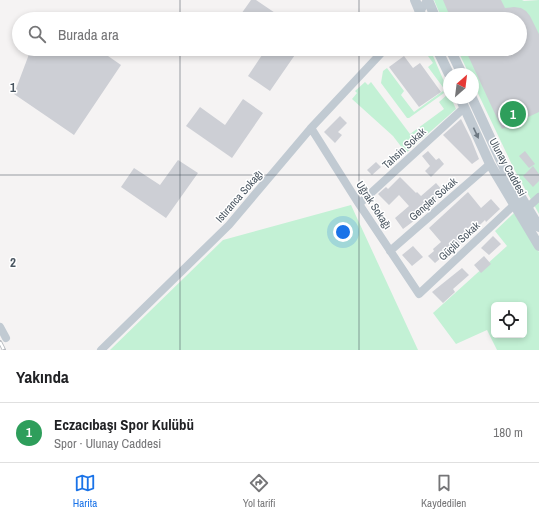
<!DOCTYPE html>
<html lang="tr">
<head>
<meta charset="utf-8">
<style>
	:root { --surface:#fff; --page:#f2f2f2; --text:#202124; --muted:#757577; --line:#e0e0e0; --accent:#1a73e8 }
	body { margin:0; font-family:"Archivo Narrow",sans-serif; background:var(--page); color:var(--text) }
	.controls { position:absolute; right:12px; bottom:12px; display:grid; overflow:hidden; border-radius:6px; box-shadow:0 2px 6px #0003 }
	.controls button { width:36px; height:36px; display:grid; place-items:center; padding:0; border:0; border-bottom:1px solid var(--line); background:var(--surface); color:var(--text); font:20px sans-serif }
	.compass { position:absolute; left:443px; top:68px; width:36px; height:36px; border-radius:50%; background:var(--surface); box-shadow:0 2px 6px #0003; rotate:28deg }
	.you { position:absolute; left:343px; top:232px; width:14px; height:14px; margin:-10px; border:3px solid #fff; border-radius:50%; background:#1a73e8; box-shadow:0 0 0 6px #1a73e833 }
	.badge { display:grid; place-items:center; width:26px; height:26px; border-radius:50%; background:var(--accent); color:#fff; font-size:13px; font-weight:700 }
	.pin { position:absolute; translate:-50% -50%; border:2px solid #fff; box-shadow:0 1px 4px #0006 }
	.list { margin:0; padding:0; list-style:none }
	h2 { display:flex; justify-content:space-between; align-items:center; height:52px; margin:0; padding:0 16px; font-size:17px }
	h2 small { font-size:13px; font-weight:400; color:var(--muted) }
	.list li { display:grid; grid-template-columns:26px 1fr auto; gap:12px; align-items:center; box-sizing:border-box; height:60px; padding:0 16px; border-top:1px solid var(--line) }
	.list b { display:block; font-size:15px; white-space:nowrap }
	.list p { margin:0; font-size:13px; white-space:nowrap; color:var(--muted) }
	.list em { font-size:13px; font-style:normal; color:var(--muted) }
	.icon { flex:none; width:22px; height:22px; fill:none; stroke:currentColor; stroke-width:2; stroke-linecap:round; stroke-linejoin:round }
	.map { position:relative; flex:none; width:539px; height:350px; overflow:hidden }
	.search { position:absolute; background:var(--surface); box-shadow:0 2px 6px #0003; left:12px; right:12px; top:12px; height:44px; display:flex; align-items:center; gap:10px; box-sizing:border-box; padding:0 14px; border-radius:22px; color:var(--muted); font-size:15px }
	.sheet { height:112px; background:var(--surface) }
	nav { display:flex; justify-content:space-around; align-items:center; box-sizing:border-box; height:56px; border-top:1px solid var(--line); background:var(--surface); font-size:11px; color:var(--muted) }
	nav a { display:grid; justify-items:center; gap:2px }
	nav .on { color:var(--accent) }
	.map>svg:first-child { display:block }
	.green { fill:#c3f1d5; fill-rule:evenodd }
	.building { fill:#cdcfd5 }
	.lines { fill:none; stroke-linecap:round; stroke-linejoin:round }
	.minor { stroke:#c1cad2; stroke-width:8 }
	.tertiary { stroke:#c1cad2; stroke-width:10 }
	.rail-casing { stroke:#b5b8bd; stroke-width:4 }
	.rail { stroke:#fff; stroke-width:2.5; stroke-dasharray:8; stroke-linecap:butt }
	.oneway { fill:#6e7983 }
	.grid { fill:none; stroke:#4a5661; stroke-width:1; stroke-opacity:0.55 }
	.labels { text-anchor:middle; stroke-width:3; stroke-linejoin:round; paint-order:stroke }
	.street-label { font-size:11px; fill:#4a5661; stroke:#fff }
	.grid-label { font-size:13px; text-anchor:middle; font-weight:bold; fill:#4a5661; stroke:#fff; stroke-width:3; stroke-linejoin:round; paint-order:stroke }
</style>
</head>
<body>
<div class="map">
<svg width="539" height="350" viewBox="0 0 539 350">
	<rect width="100%" height="100%" fill="#f5f3f3"/>
	<path class="green" d="M434 0H522L524 1 539 0V214L514 169 473 83V74H469L459 53 456 52 455 49H520V19H442Z
		M427 49H430L449 93V98H451L456 109 406 153 393 136 352 99 357 93 355 91 365 82 368 85 371 82 410 134 444 109 439 102 448 94 428 67 433 63 428 56 430 54Z
		M387 68 404 91 401 95 414 112 443 91 444 93 409 118H407L381 83 383 71Z
		M351 205 418 350H110L223 240Z
		M514 213 539 252V350H497L487 330 456 344 433 313 507 246 495 231ZM494 305H524V335H494Z"/>
	<path class="building" d="M251 0H256L284 19H242L239 17Z
		M443 0H501L505 8 514 7 521 8 526 11 530 16 539 34V112L502 129 465 49H520V19H451Z
		M31 49H98L121 65 74 135 14 94Z
		M266 49H299L270 91 248 76Z
		M404 56 413 68 420 63 441 92 419 107 389 67Z
		M243 99 263 113 232 158 186 126 200 107 225 125Z
		M340 116 347 123 338 132 342 135 335 143 324 132Z
		M461 119 471 139 479 159 472 164 443 135Z
		M428 151 436 160 439 158 444 164 431 177 425 171 430 166 422 156Z
		M525 151 535 164 529 168 519 156Z
		M178 160 198 173 166 218 121 187 134 168 160 185Z
		M376 162 381 167 372 175 367 170Z
		M533 166 539 174V181L533 187 523 176Z
		M400 177 416 193 417 192 421 196 436 183 444 192 429 205 415 220 403 229 395 218 409 206 399 195 389 205 378 194 386 187 388 189Z
		M468 192 481 208 491 199 500 209 486 222 485 220 451 253 449 251 435 263 428 256 434 251 433 249 441 242 429 228Z
		M493 236 501 244 489 255 481 248Z
		M413 246 423 257 412 266 402 255Z
		M484 256 491 264 481 273 474 265Z
		M462 268 469 275 453 289 455 292 443 303 432 292Z"/>
	<g class="lines">
		<path class="minor" d="M413 19 420 12 427 0
			M311 128 359 204 419 294 514 205
			M359 204 464 108
			M527 208 539 197
			M390 251 490 164
			M0 327 6 338
			M101 350 229 225 311 128 385 49"/>
		<path class="tertiary" d="M415 0 423 19
			M428 0 436 19
			M437 49 449 74
			M450 49 462 74
			M460 98 490 164 539 246
			M472 98 506 172 539 227"/>
		<g class="rail-casing">
			<path id="rail" d="M0 342 4 350"/>
		</g>
		<use href="#rail" class="rail"/>
	</g>
	<defs><path id="oneway-solid" d="M-6-.8H1V-3.2L6.5 0L1 3.2V.8H-6Z"/></defs>
	<use class="oneway" href="#oneway-solid" transform="translate(476 133) rotate(65)"/>
	<path class="grid" d="M180 0V19M359 0V19M180 49V350M359 49V350M0 175H539"/>
	<g class="labels">
		<g class="street-label">
			<text transform="translate(404 148) rotate(-43)" y="4">Tahsin Sokak</text>
			<text transform="translate(508 167) rotate(61)" y="4">Ulunay Caddesi</text>
			<text transform="translate(239 196) rotate(-49)" y="4">Istıranca Sokağı</text>
			<text transform="translate(433 199) rotate(-41)" y="4">Gençler Sokak</text>
			<text transform="translate(374 205) rotate(57)" y="4">Uğrak Sokağı</text>
			<text transform="translate(459 241) rotate(-43)" y="4">Güçlü Sokak</text>
		</g>
	</g>
	<g class="grid-label">
		<text x="13" y="92">1</text>
		<text x="13" y="267">2</text>
	</g>
</svg>
<div class="controls">
<button><svg class="icon" aria-label="locate" viewBox="0 0 24 24"><circle cx="12" cy="12" r="6"/><path d="M12 2v4M12 18v4M2 12h4M18 12h4"/></svg></button>
</div>
<svg class="compass" viewBox="-18 -18 36 36"><path d="M0-13l5 13h-10z" fill="#e53935"/><path d="M0 13l5-13h-10z" fill="#757577"/></svg>
<div class="you"></div>
<div class="pin badge" style="left:513px;top:114px;background:#2e9e5b">1</div>
<div class="search"><svg class="icon" aria-label="search" viewBox="0 0 24 24"><circle cx="10" cy="10" r="6"/><path d="M15 15l6 6"/></svg>Burada ara</div>
</div>
<section class="sheet">
<h2>Yakında<small></small></h2>
<ul class="list">
<li><span class="badge" style="background:#2e9e5b">1</span><div><b>Eczacıbaşı Spor Kulübü</b><p>Spor · Ulunay Caddesi</p></div><em>180 m</em></li>
</ul>
</section>
<nav>
<a class="on"><svg class="icon" aria-label="map" viewBox="0 0 24 24"><path d="M3 6l6-2 6 2 6-2v14l-6 2-6-2-6 2zM9 4v14M15 6v14"/></svg>Harita</a>
<a><svg class="icon" aria-label="directions" viewBox="0 0 24 24"><path d="M12 3l9 9-9 9-9-9zM9 14v-3h6M13 9l2 2-2 2"/></svg>Yol tarifi</a>
<a><svg class="icon" aria-label="saved" viewBox="0 0 24 24"><path d="M7 4h10v16l-5-4-5 4z"/></svg>Kaydedilen</a>
</nav>
</body>
</html>
